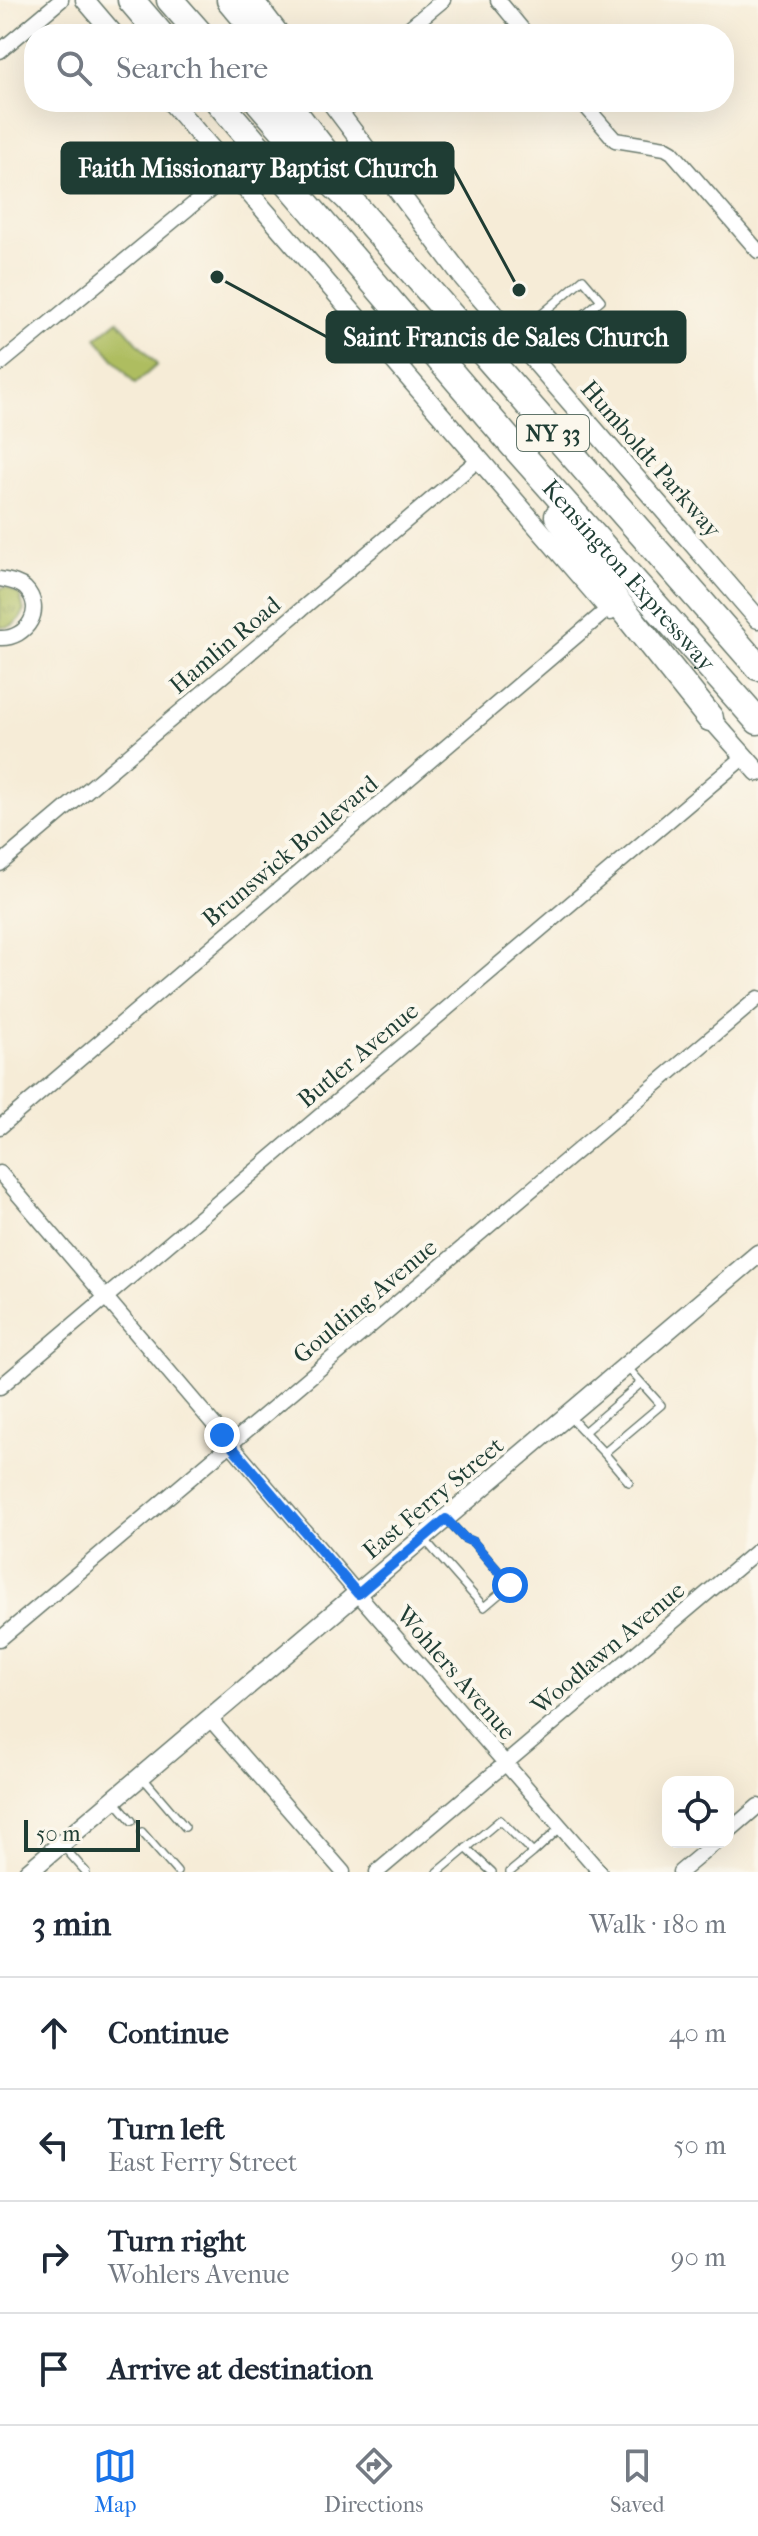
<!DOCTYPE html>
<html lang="en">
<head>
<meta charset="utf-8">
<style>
	:root { --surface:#fff; --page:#f6f6f7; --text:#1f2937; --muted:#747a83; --line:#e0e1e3; --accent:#1a73e8 }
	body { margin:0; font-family:"IM FELL French Canon",serif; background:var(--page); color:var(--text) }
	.controls { position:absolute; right:24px; bottom:24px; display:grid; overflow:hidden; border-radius:16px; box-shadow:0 8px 32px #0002 }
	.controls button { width:72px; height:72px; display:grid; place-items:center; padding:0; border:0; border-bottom:2px solid var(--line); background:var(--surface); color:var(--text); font:40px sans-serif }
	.scale { position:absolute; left:24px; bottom:20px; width:116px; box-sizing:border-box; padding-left:8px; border:4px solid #1f3d34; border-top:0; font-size:22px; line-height:28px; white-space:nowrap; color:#1f3d34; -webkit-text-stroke:6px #fbf7ec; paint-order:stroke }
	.stop { position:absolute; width:24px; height:24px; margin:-18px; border:6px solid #1a73e8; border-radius:50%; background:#fff }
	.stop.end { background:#1a73e8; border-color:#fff; box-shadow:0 2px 8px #0008 }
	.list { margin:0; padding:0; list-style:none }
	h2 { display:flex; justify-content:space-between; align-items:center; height:104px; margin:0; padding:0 32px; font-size:34px }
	h2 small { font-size:26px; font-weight:400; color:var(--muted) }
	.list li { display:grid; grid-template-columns:52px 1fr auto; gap:24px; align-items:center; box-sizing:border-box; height:112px; padding:0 32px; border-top:2px solid var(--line) }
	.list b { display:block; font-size:30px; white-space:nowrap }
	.list p { margin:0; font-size:26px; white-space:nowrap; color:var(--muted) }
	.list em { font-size:26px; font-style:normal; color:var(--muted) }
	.icon { flex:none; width:44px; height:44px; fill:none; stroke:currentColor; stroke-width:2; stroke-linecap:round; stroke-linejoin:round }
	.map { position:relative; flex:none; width:758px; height:1872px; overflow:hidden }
	.search { position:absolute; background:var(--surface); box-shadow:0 8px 32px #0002; left:24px; right:24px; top:24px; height:88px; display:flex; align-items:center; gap:20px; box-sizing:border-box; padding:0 28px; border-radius:32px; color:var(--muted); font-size:30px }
	.sheet { height:552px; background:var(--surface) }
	nav { display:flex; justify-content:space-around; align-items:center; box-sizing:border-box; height:112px; border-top:2px solid var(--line); background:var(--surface); font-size:22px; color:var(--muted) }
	nav a { display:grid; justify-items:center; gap:4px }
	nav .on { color:var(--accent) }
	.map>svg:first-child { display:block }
	.grass { fill:url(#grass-tufts); stroke:#667d4a; stroke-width:2 }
	.pitch { fill:#aebd60; stroke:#667d4a; stroke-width:2 }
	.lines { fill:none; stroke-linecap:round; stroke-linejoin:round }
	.service-casing { stroke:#6a7a6d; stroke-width:10 }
	.minor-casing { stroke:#6a7a6d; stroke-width:17 }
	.tertiary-casing { stroke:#6a7a6d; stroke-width:21 }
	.motorway-casing { stroke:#6a7a6d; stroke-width:29 }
	.service { stroke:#fff; stroke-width:7 }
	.minor { stroke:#fff; stroke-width:14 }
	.tertiary { stroke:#fff; stroke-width:18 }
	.motorway { stroke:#fff; stroke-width:26 }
	.route { stroke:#1a73e8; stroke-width:10 }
	.labels { text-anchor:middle; stroke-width:8; stroke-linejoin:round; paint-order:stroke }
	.shield { fill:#fbf7ec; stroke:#61756b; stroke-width:2 }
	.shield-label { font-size:22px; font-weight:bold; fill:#1f3d34 }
	.street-label { font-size:24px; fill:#1f3d34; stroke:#fbf7ec }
	.leader { fill:none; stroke:#1f3d34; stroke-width:3 }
	.callout-dot { fill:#1f3d34; stroke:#fbf7ec; stroke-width:3 }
	.callout { fill:#1f3d34; stroke:#1f3d34; stroke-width:3 }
	.callout-label { font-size:26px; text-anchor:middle; font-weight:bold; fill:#fff }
</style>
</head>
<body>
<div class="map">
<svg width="758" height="1872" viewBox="0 0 758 1872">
	<defs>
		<pattern id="grass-tufts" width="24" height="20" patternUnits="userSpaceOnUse" patternTransform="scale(2)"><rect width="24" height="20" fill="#aebd60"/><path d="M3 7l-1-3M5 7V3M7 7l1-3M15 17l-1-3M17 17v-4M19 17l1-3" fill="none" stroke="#8d9b50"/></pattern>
	</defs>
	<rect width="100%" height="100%" fill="#fbf7ec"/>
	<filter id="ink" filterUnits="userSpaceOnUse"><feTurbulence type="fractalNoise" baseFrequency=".0125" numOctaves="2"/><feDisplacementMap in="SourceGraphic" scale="16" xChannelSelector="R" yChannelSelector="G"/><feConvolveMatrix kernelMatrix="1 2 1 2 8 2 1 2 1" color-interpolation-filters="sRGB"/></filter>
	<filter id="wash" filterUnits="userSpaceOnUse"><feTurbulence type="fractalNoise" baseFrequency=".006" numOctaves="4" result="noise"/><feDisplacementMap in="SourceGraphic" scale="32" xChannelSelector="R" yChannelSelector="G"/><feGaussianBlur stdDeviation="1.8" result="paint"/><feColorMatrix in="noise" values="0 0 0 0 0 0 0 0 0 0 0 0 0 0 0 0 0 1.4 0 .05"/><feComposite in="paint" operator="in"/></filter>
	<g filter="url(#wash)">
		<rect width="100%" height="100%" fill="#f6ecd7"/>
		<path class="grass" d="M7 587 20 595 24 611C20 622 13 628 0 627V588Z"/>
		<path class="pitch" d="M118 320 157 365 135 384 96 338Z"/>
	</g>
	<g filter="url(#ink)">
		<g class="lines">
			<g class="service-casing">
				<path id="service" d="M536 105 540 102
					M516 336 583 279 601 300 534 357
					M569 1416 604 1453 661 1405 627 1367
					M584 1432 641 1383
					M604 1453 629 1482
					M425 1540 484 1607 510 1585 473 1542 464 1538 446 1519
					M143 1778 185 1827
					M115 1801 132 1821
					M142 1832 177 1872
					M61 1844 86 1872
					M466 1848 492 1872
					M438 1872 500 1820 533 1853 561 1827
					M510 1872 533 1853"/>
			</g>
			<g class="minor-casing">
				<path id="minor" d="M498 0 526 34
					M402 34 443 0
					M0 51 61 0
					M582 102 615 140 665 148 672 152 758 251
					M0 364 231 173
					M0 579C9 581 18 582 25 588 46 609 27 639 0 638
					M0 864 478 460
					M0 1127 608 609
					M0 1173 358 1594 600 1872
					M0 1387 745 756
					M0 1639 758 998
					M210 1719 343 1872
					M728 1832 758 1806
					M377 1872 758 1550
					M680 1872 716 1842"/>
			</g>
			<g class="tertiary-casing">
				<path id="tertiary" d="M85 0 114 34
					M254 0 280 34
					M171 102 610 611
					M331 102 464 279 758 619
					M704 711 758 772
					M28 1872 758 1254"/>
			</g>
			<g class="motorway-casing">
				<g id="motorway">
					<path d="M131 0 160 34"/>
					<path d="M170 0 200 34"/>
					<path d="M230 0 259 34"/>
					<path id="s1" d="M219 102 513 445 758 721"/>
					<path d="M259 102 317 169 348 198 758 667"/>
					<path d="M286 102 328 156"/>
					<path d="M558 516 611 594 710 718"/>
				</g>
			</g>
			<use href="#service" class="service"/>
			<use href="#minor" class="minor"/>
			<use href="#tertiary" class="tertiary"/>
			<use href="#motorway" class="motorway"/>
		</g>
	</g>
	<g class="lines" filter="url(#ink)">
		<path class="route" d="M222 1435 358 1594 446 1519 464 1538 473 1542 510 1585"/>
	</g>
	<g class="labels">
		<rect class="shield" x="517" y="415" width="72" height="36" rx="6"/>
		<g class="shield-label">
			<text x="553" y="441">NY 33</text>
		</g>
		<g class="street-label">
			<text transform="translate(651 459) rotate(49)" y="8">Humboldt Parkway</text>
			<text dy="8" stroke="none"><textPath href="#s1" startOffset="626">Kensington Expressway</textPath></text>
			<text transform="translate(225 645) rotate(-40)" y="8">Hamlin Road</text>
			<text transform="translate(290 851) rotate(-40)" y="8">Brunswick Boulevard</text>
			<text transform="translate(358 1055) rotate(-40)" y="8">Butler Avenue</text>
			<text transform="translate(365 1301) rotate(-40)" y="8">Goulding Avenue</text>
			<text transform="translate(433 1498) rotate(-40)" y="8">East Ferry Street</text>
			<text transform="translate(608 1648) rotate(-40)" y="8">Woodlawn Avenue</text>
			<text transform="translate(456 1673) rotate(49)" y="8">Wohlers Avenue</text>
		</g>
	</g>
	<path class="leader" d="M519 290L453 168M217 277L327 337"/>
	<g class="callout-dot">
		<circle cx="519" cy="290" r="8"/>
		<circle cx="217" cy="277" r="8"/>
	</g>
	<g class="callout">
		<rect x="62" y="143" width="391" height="50" rx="8"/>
		<rect x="327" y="312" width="358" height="50" rx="8"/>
	</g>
	<g class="callout-label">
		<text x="258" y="177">Faith Missionary Baptist Church</text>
		<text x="506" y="346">Saint Francis de Sales Church</text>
	</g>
</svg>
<div class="controls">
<button><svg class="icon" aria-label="locate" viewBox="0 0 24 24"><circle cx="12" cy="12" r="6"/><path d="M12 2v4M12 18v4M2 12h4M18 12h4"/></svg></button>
</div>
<div class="scale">50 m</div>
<div class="stop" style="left:510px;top:1585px"></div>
<div class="stop end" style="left:222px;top:1435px"></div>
<div class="search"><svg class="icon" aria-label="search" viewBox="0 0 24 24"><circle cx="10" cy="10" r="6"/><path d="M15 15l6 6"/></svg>Search here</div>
</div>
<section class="sheet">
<h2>3 min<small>Walk · 180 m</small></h2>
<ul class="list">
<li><svg class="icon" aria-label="ahead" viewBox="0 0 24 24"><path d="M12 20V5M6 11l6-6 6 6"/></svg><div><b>Continue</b></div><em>40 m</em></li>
<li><svg class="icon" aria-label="left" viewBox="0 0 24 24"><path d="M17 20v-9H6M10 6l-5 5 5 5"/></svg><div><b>Turn left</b><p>East Ferry Street</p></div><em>50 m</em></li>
<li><svg class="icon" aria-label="right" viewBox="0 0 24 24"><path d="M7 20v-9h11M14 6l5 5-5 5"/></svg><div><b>Turn right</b><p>Wohlers Avenue</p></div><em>90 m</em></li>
<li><svg class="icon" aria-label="arrive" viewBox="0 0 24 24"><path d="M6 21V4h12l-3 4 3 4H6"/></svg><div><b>Arrive at destination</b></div></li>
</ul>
</section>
<nav>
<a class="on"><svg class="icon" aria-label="map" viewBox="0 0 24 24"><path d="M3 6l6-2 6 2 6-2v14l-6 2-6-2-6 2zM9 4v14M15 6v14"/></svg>Map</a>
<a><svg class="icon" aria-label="directions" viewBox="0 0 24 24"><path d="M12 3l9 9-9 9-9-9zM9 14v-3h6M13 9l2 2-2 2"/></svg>Directions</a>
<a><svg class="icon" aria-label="saved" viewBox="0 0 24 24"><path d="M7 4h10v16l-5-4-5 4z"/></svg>Saved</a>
</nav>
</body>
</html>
